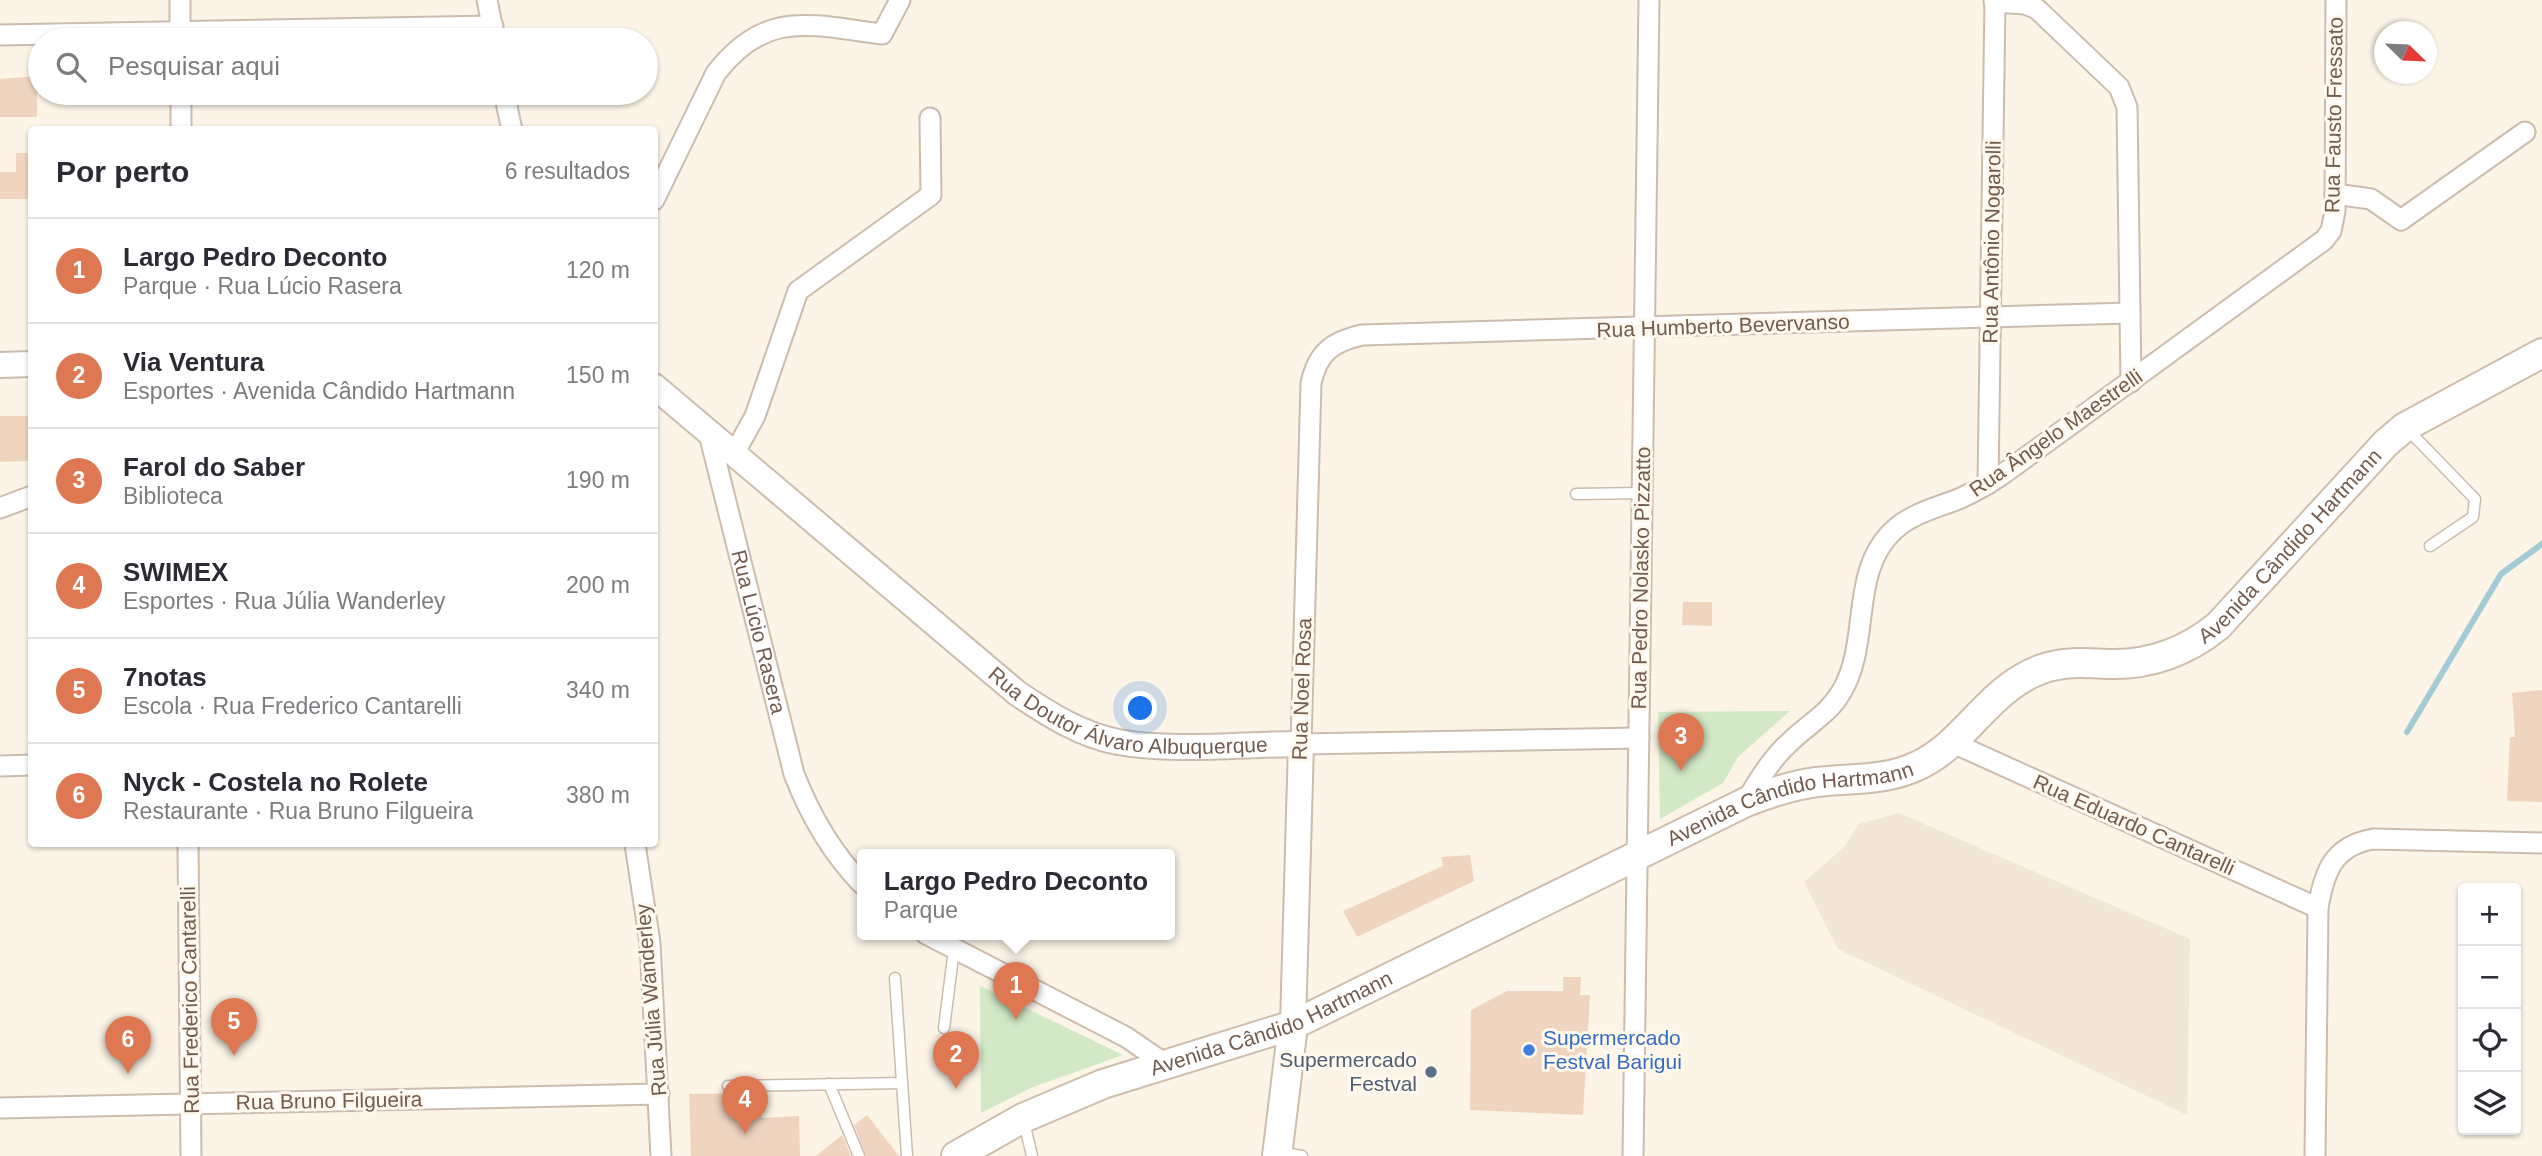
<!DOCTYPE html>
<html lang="pt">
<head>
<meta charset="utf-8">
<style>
	:root { --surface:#fff; --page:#f2f2f3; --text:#2b2b33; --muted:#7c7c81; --line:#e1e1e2; --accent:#de7853 }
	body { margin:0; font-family:Arial,sans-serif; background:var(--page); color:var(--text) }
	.controls { position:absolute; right:21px; bottom:21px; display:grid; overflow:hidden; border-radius:7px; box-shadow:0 2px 5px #0004 }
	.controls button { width:63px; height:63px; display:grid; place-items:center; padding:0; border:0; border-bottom:2px solid var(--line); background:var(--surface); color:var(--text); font:35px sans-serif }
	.compass { position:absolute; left:2374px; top:21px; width:63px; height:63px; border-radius:50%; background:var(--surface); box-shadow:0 2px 5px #0004; rotate:113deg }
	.you { position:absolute; left:1141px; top:709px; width:24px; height:24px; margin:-18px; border:5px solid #fff; border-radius:50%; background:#1a73e8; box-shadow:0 0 0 10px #1a73e833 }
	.badge { display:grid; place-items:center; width:46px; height:46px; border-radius:50%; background:var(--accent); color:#fff; font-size:23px; font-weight:700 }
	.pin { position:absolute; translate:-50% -58px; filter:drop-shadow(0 2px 4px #0008) }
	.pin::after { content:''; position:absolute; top:37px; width:24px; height:21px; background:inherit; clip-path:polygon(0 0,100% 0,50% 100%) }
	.popup { position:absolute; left:857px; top:849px; width:318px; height:91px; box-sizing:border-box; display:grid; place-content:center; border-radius:7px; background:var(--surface); filter:drop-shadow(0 2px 5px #0005); font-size:23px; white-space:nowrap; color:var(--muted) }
	.popup b { font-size:26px; color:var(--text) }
	.popup::after { content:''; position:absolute; left:50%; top:100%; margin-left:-14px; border:14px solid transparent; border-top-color:var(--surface) }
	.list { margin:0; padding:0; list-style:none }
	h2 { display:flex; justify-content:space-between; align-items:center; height:91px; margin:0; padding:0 28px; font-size:30px }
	h2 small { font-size:23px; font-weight:400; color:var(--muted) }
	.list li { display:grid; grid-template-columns:46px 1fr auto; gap:21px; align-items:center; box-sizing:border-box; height:105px; padding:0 28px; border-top:2px solid var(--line) }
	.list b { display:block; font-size:26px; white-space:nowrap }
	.list p { margin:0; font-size:23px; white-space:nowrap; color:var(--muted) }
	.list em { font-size:23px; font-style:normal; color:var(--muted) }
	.icon { flex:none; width:38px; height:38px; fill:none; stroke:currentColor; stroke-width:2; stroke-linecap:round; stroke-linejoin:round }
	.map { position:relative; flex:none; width:2542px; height:1156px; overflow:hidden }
	.search { position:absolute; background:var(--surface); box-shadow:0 2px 5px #0004; left:28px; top:28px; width:630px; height:77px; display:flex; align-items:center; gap:18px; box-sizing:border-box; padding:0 24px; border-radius:38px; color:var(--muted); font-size:26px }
	.panel { position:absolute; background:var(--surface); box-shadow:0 2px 5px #0004; left:28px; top:126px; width:630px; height:721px; border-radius:7px }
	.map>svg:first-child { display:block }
	.residential { fill:#f2e6d6 }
	.green { fill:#d2e8c6 }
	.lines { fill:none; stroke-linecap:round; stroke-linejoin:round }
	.stream { stroke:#a3cbd5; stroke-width:6 }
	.building { fill:#efd5c0 }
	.service-casing { stroke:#ccbcad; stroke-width:13 }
	.minor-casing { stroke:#ccbcad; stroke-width:23 }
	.tertiary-casing { stroke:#ccbcad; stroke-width:28 }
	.secondary-casing { stroke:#cfbdab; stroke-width:32 }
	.service { stroke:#fff; stroke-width:10 }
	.minor { stroke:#fff; stroke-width:19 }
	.tertiary { stroke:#fff; stroke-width:24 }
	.secondary { stroke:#fff; stroke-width:28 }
	.shop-dot { fill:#3f7fe0; stroke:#fef8ed; stroke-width:2.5 }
	.service-dot { fill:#5c6f8a; stroke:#fef8ed; stroke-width:2.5 }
	.labels { text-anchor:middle; stroke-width:6; stroke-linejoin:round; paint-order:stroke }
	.street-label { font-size:21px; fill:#735c4d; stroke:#fef8ed }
	.shop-label { font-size:21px; fill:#366cbe; stroke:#fef8ed; text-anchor:start }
	.service-label { font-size:21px; fill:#4e5e75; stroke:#fef8ed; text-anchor:end }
</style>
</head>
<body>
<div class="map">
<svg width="2542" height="1156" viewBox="0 0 2542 1156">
	<rect width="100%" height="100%" fill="#fbf4e7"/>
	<path class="residential" d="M1899 813 2190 939 2187 1115 1838 949 1804 882 1844 847 1859 824Z"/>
	<path class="green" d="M1790 711 1738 757 1723 783 1660 819 1658 712Z
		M980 986 1123 1055 1033 1087 981 1113Z"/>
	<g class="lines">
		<path class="stream" d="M2407 732 2501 574 2542 544"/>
	</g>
	<path class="building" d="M37 76V117H0V79Z
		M16 153H32V199H0V172H16Z
		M0 416H32V461L0 462Z
		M1683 602H1712V626L1682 625Z
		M2542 690V802L2507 801 2510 737H2515L2512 693Z
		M1470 855 1474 881 1357 937 1343 911 1443 866 1441 857Z
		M1563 977H1581L1580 995H1590L1583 1115 1470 1110 1471 1010 1507 991H1563Z
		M762 1093V1118L799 1116 800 1156H691L689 1094Z
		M867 1115 899 1156H866L854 1125Z
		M842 1135 851 1156H816Z"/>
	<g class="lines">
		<g class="service-casing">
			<path id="service" d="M2408 430 2475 499 2473 517 2430 546
				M1576 494 1642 493
				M895 978 907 1156
				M944 1028 954 949
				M829 1084 859 1156
				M728 1086 902 1083
				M1024 1122 1032 1156
				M1279 1152 1302 1156"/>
		</g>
		<g class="minor-casing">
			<g id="minor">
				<path d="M180 0V40"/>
				<path d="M487 0 495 40"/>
				<path d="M1994 2 2025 4 2037 9 2119 87 2127 107 2131 382"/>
				<path d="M0 35 493 26"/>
				<path d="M181 93V130"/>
				<path d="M504 93 512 130"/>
				<path d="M2335 194 2371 199 2401 220 2525 132"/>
				<path d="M654 200 716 73C766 9 810 25 882 34L900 0"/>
				<path id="s1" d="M708 430 794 774C810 815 831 852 862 884"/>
				<path d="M735 452 755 416 798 291 931 195 930 118"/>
				<path d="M1988 484 1995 0"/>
				<path d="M0 508 32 496"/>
				<path d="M1639 738 1301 744 1311 383C1318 352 1332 342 1362 335L2130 313"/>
				<path d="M1951 742 2318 908"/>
				<path d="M0 766 32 765"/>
				<path d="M1746 802C1758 780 1771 759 1790 742 1806 726 1828 714 1840 694 1872 645 1848 572 1894 530 1912 513 1939 507 1961 498 1976 491 1990 483 2003 474L2324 240 2331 231 2335 211 2336 0"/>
				<path d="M188 844 191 1156"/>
				<path d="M635 844 650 943 661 1156"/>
				<path d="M926 934 1126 1037 1164 1063"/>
				<path d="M0 1108 659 1094"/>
				<path d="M1633 1156 1649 0"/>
				<path d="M2315 1156 2318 908C2324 872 2333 846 2373 839L2542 843"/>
			</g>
		</g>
		<g class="tertiary-casing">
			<g id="tertiary">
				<path d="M0 365 32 364"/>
				<path id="s2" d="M654 386 1017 693C1048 714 1081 735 1118 742 1174 752 1244 744 1301 744L1293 1025"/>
			</g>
		</g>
		<g class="secondary-casing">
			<g id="secondary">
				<path id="s3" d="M956 1156 1023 1118 1103 1084 1293 1025 1746 802C1769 793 1792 785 1817 782 1850 778 1886 781 1917 766 1966 744 1988 688 2042 669 2064 661 2087 663 2110 664 2151 665 2187 651 2218 626L2386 443 2405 427 2542 353"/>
				<path d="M1277 1156 1293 1025"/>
			</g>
		</g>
		<use href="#service" class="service"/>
		<use href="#minor" class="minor"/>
		<use href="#tertiary" class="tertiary"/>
		<use href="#secondary" class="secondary"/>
	</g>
	<circle class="shop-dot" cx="1529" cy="1050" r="7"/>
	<circle class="service-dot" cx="1431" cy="1072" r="7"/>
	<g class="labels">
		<g class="street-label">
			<text transform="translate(2334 115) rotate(-89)" y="7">Rua Fausto Fressato</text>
			<text transform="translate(1992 242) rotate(-89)" y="7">Rua Antônio Nogarolli</text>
			<text transform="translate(1723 326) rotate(-2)" y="7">Rua Humberto Bevervanso</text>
			<text transform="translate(2056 433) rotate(-35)" y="7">Rua Ângelo Maestrelli</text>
			<text dy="7" stroke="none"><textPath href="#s3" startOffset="1496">Avenida Cândido Hartmann</textPath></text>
			<text transform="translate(1641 578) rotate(-89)" y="7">Rua Pedro Nolasko Pizzatto</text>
			<text dy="7" stroke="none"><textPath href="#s1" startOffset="208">Rua Lúcio Rasera</textPath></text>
			<text transform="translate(1302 689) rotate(-88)" y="7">Rua Noel Rosa</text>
			<text dy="7" stroke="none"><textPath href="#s2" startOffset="590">Rua Doutor Álvaro Albuquerque</textPath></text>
			<text dy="7" stroke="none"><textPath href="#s3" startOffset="910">Avenida Cândido Hartmann</textPath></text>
			<text transform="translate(2134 825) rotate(24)" y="7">Rua Eduardo Cantarelli</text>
			<text transform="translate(190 1000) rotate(-91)" y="7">Rua Frederico Cantarelli</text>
			<text transform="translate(651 1000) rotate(-95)" y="7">Rua Júlia Wanderley</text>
			<text dy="7" stroke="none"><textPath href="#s3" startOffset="343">Avenida Cândido Hartmann</textPath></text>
			<text transform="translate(329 1101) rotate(-1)" y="7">Rua Bruno Filgueira</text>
		</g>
		<g class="shop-label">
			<text x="1543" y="1045">Supermercado<tspan x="1543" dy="24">Festval Barigui</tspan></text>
		</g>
		<g class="service-label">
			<text x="1417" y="1067">Supermercado<tspan x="1417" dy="24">Festval</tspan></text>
		</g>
	</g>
</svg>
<div class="controls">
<button>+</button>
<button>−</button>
<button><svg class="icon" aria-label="locate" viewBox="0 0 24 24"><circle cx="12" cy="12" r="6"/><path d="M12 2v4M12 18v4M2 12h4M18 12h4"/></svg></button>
<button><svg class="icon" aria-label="layers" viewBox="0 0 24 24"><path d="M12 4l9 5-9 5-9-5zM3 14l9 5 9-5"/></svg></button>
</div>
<svg class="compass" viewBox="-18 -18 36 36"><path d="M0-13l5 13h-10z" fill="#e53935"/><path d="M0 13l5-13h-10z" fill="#7c7c81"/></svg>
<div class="you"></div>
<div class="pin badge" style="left:1016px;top:1020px">1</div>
<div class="popup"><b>Largo Pedro Deconto</b>Parque</div>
<div class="pin badge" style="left:956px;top:1089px">2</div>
<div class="pin badge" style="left:1681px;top:771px">3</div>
<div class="pin badge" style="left:745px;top:1134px">4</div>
<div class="pin badge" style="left:234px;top:1056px">5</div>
<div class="pin badge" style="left:128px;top:1074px">6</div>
<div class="search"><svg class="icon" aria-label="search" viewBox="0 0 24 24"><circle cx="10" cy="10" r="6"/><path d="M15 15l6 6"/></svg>Pesquisar aqui</div>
<section class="panel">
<h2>Por perto<small>6 resultados</small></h2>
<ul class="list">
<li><span class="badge">1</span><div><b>Largo Pedro Deconto</b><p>Parque · Rua Lúcio Rasera</p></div><em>120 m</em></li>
<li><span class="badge">2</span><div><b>Via Ventura</b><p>Esportes · Avenida Cândido Hartmann</p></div><em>150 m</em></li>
<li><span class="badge">3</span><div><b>Farol do Saber</b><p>Biblioteca</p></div><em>190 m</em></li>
<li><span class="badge">4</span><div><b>SWIMEX</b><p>Esportes · Rua Júlia Wanderley</p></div><em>200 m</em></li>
<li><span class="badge">5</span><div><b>7notas</b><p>Escola · Rua Frederico Cantarelli</p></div><em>340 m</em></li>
<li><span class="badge">6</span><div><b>Nyck - Costela no Rolete</b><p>Restaurante · Rua Bruno Filgueira</p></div><em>380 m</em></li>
</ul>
</section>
</div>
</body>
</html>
